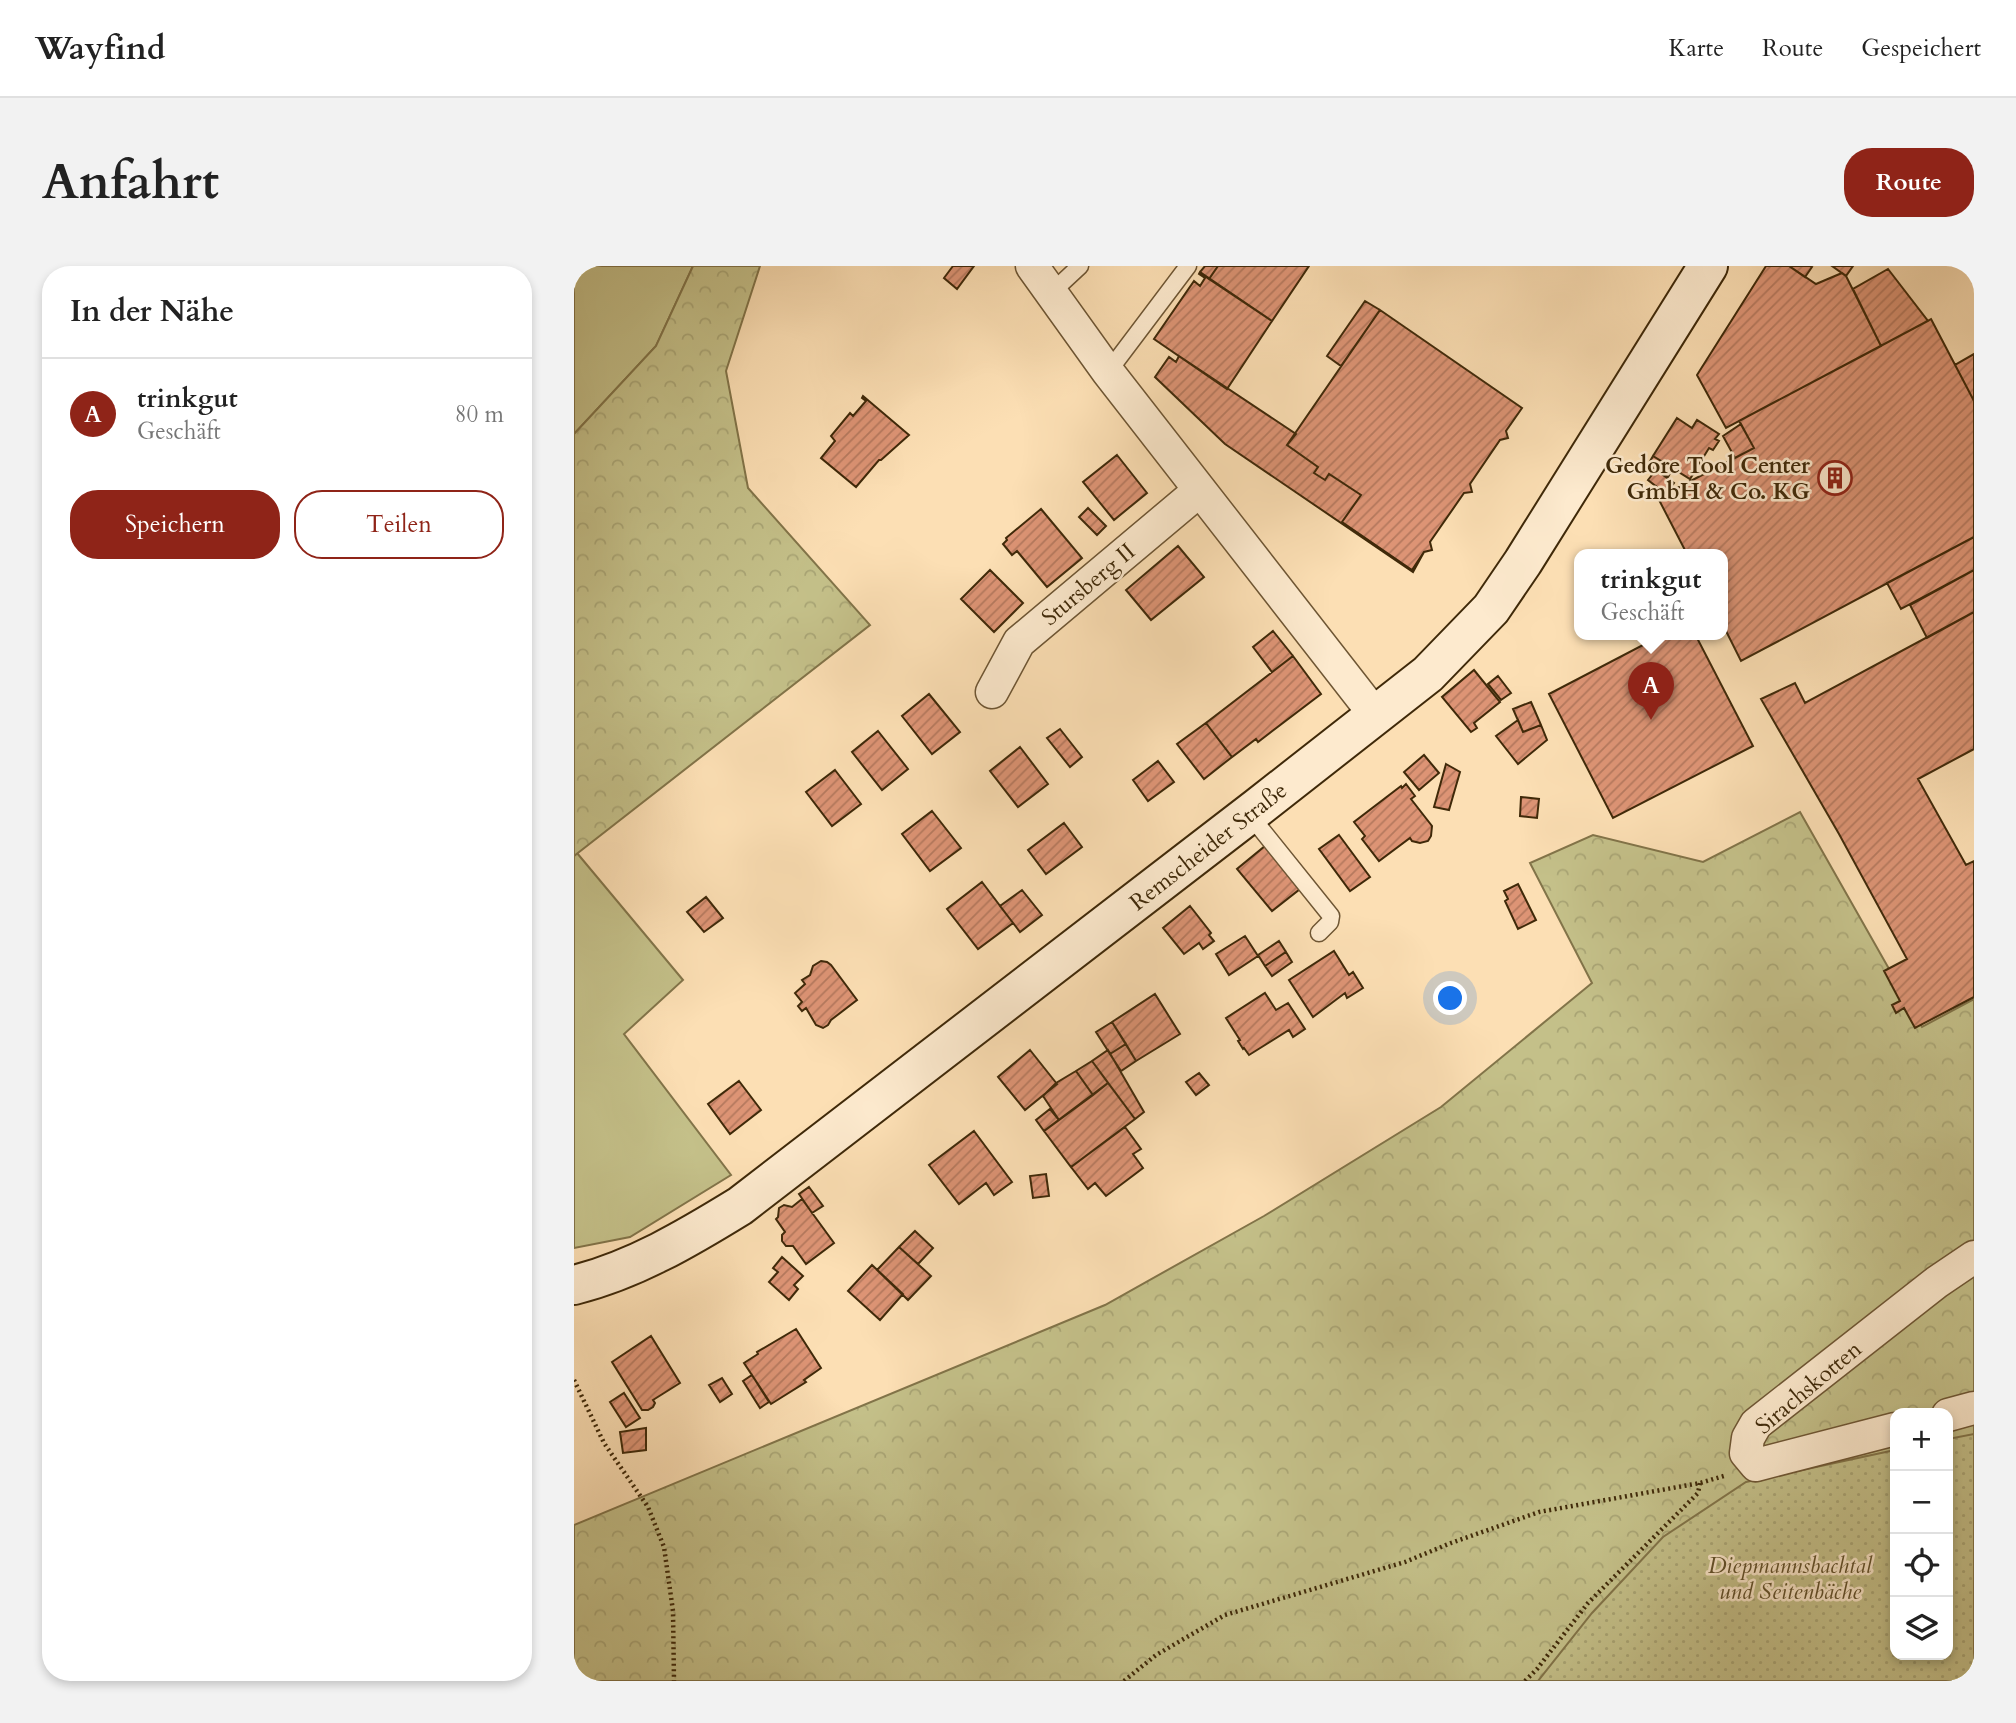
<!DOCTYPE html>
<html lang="de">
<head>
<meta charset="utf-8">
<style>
	:root { --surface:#fff; --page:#f2f2f2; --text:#222; --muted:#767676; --line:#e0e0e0; --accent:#8f2418 }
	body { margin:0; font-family:Cardo,serif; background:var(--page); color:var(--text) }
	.controls { position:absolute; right:21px; bottom:21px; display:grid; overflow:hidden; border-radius:14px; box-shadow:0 4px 10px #0003 }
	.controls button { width:63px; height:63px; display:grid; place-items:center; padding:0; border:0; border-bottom:2px solid var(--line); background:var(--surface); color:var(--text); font:35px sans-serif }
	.you { position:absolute; left:877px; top:733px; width:24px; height:24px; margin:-18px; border:5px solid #fff; border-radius:50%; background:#1a73e8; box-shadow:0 0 0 10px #1a73e833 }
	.badge { display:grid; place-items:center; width:46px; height:46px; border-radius:50%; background:var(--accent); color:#fff; font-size:23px; font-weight:700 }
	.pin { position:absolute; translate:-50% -58px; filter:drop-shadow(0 2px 4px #0008) }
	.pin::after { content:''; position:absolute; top:37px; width:24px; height:21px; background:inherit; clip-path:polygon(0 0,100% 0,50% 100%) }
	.popup { position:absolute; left:1000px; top:283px; width:154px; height:91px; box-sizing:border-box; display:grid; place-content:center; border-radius:14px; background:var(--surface); filter:drop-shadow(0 2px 5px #0005); font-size:23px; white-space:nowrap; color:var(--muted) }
	.popup b { font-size:26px; color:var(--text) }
	.popup::after { content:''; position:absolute; left:50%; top:100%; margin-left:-14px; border:14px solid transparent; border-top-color:var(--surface) }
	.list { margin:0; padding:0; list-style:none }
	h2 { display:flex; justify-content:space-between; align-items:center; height:91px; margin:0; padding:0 28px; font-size:30px }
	h2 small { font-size:23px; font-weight:400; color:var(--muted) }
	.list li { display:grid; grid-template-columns:46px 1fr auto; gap:21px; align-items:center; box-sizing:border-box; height:112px; padding:0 28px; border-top:2px solid var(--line) }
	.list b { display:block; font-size:26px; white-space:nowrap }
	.list p { margin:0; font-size:23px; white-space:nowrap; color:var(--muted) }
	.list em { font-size:23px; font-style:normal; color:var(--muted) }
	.actions { display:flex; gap:14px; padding:21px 28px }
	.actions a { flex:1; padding:16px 0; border:2px solid var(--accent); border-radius:28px; text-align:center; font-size:24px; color:var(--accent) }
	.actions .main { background:var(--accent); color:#fff }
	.icon { flex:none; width:38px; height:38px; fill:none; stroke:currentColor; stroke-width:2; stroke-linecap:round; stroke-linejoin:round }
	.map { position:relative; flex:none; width:1400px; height:1415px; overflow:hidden; border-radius:28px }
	header { display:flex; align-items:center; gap:42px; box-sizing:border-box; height:98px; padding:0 35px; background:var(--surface); border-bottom:2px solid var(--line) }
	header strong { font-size:33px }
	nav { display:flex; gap:38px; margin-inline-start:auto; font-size:24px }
	.intro { display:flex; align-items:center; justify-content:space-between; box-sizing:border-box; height:168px; padding:0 42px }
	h1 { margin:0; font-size:49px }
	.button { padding:18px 32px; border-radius:28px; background:var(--accent); color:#fff; font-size:24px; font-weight:700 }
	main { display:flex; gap:42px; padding:0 42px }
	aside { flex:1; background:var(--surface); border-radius:28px; box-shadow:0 4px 10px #0003 }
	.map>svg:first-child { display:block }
	.grass { fill:#c4c089; stroke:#827449; stroke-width:2 }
	.forest { fill:url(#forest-crowns); stroke:#827449; stroke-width:2; fill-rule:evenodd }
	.park { fill:url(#park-dots); stroke:#827449; stroke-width:2 }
	.building { fill:url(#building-hatch); stroke:#3f2909; stroke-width:2 }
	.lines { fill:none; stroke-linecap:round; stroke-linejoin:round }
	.lane-casing { stroke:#6e5634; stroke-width:19 }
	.street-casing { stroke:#6e5634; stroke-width:35 }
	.secondary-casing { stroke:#3f2909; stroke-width:42 }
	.path { stroke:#3f2909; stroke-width:4.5; stroke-dasharray:2 3.5; stroke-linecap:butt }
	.lane { stroke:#fdeace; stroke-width:16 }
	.street { stroke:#fdeace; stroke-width:32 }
	.secondary { stroke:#fdeace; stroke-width:38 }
	.labels { text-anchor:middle; stroke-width:5; stroke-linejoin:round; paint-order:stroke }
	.poi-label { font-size:23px; font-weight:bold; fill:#3f2909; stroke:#fdeace; text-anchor:end }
	.street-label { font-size:23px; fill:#3f2909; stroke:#fdeace }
	.park-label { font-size:23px; font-style:italic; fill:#604f29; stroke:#fdeace }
</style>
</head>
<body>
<header>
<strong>Wayfind</strong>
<nav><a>Karte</a><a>Route</a><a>Gespeichert</a></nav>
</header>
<div class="intro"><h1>Anfahrt</h1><a class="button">Route</a></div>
<main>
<aside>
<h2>In der Nähe<small></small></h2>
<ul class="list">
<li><span class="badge">A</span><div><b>trinkgut</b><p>Geschäft</p></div><em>80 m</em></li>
</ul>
<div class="actions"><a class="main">Speichern</a><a>Teilen</a></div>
</aside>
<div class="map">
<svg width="1400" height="1415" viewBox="0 0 1400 1415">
	<defs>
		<pattern id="forest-crowns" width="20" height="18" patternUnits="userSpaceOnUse" patternTransform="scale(1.75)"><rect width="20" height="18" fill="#c4c089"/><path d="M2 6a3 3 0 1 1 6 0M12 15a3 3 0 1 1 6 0" fill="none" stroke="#a9a575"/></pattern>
		<pattern id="park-dots" width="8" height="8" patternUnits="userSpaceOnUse" patternTransform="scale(1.75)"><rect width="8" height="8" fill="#c4c089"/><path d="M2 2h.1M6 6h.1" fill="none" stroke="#a9a575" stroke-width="1.8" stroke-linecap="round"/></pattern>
		<pattern id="building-hatch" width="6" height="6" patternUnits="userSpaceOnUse" patternTransform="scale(1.75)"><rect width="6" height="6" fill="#dd9475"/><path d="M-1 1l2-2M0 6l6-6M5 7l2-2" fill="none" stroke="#b5795e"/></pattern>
	</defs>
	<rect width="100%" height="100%" fill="#fcdfb4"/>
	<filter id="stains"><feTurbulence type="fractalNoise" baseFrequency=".00286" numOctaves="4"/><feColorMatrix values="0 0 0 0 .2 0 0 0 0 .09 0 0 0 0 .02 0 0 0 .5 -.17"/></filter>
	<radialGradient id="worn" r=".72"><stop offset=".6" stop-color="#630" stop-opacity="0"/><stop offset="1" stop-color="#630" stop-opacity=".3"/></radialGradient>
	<path class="grass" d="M0 0H119L82 80 0 168Z
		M3 587 109 714 50 768 157 909 56 971 0 982V590Z"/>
	<path class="forest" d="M119 0H186L152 105 174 222 296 359 0 590V168L82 80Z
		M1226 546 1348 761 1400 733V1415H0V1259L531 1039 690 950 867 841 1018 717 956 597 1019 569 1129 596ZM1321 1147H1374V1389H1321Z"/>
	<path class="park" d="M1400 1168V1415H964L1018 1347 1089 1271 1172 1216 1321 1184V1389H1374V1173Z"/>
	<path class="building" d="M379 0H400L383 23 370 12Z
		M631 0H644L635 13 626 6Z
		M644 0H735L698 55 635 13Z
		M1192 0H1215L1242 18 1268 7 1272 10 1307 80 1152 162 1123 109Z
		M1215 0H1236L1238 1 1231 11Z
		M1258 0H1279L1272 10Z
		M1314 3 1354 55 1307 80 1279 23Z
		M626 6 698 55 653 123 580 73 620 15 626 20 631 12 625 8Z
		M791 35 806 44 767 100 753 90Z
		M806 44 948 142 932 165 934 172 926 174 896 218 898 226 890 227 856 276 858 284 850 286 838 304 768 256 787 229 755 208 751 214 740 207 744 201 713 179Z
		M1357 53 1400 135V271L1167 395 1149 359V288H1113L1084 232 1180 182 1165 155Z
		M1400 88V135L1381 99Z
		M605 90 722 168 713 179 744 201 740 207 751 214 755 208 787 229 768 256 838 304 850 286 839 306 651 178 581 111 595 91 602 96Z
		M289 130 335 169 307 194H305L282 221 247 192 261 175 257 170 276 147 279 150 292 135 288 132Z
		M1103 152 1118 162 1123 154 1145 168 1141 173 1145 175 1139 184 1135 182 1116 213 1079 190Z
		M1167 158 1180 182 1161 192 1149 170Z
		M543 189 573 227 540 254 509 216Z
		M1079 190 1099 202 1094 211 1074 199Z
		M1082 204 1100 217 1092 228 1074 214Z
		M514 242 532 260 523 269 505 251Z
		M467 243 508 292 473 321 443 285 438 289 429 278 433 274 432 272Z
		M1400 271V304L1327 343 1313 317Z
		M604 280 630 311 577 354 552 324Z
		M416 304 449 337 420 366 387 333Z
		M1400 304V346L1353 372 1336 339Z
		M1400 346V483L1344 513 1392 599 1400 595V731L1341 762 1330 742 1322 747 1318 739 1326 735 1310 705 1333 693 1265 568 1187 433 1221 417 1231 437Z
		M699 365 719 390 698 406 679 381Z
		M1090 368H1121L1179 480 1039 552 975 428Z
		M719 390 747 428 684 476 682 473 658 491 632 457Z
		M900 404 926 436 900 457 903 462 897 466 868 431Z
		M924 410 937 427 927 434 914 418Z
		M355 428 386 466 358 488 328 450Z
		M957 436 967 459 949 466 939 443Z
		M944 454 949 466 967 459 973 474 944 498 922 470Z
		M632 457 658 491 630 513 603 478Z
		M486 463 508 491 496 501 473 472Z
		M304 465 334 503 308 524 278 486Z
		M446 481 474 518 444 541 416 505Z
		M850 489 865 507 845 524 830 506Z
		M584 495 600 516 574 535 559 514Z
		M872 498 886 506 875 544 860 541Z
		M261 504 287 538 258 560 232 526Z
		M832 518 841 530 837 533 858 560 857 570 854 575 846 577 838 575 836 572 805 595 788 573 791 570 780 556 827 520 828 522Z
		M947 531 965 533 963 552 946 550Z
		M358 545 387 582 356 605 328 568Z
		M490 557 508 581 472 608 454 584Z
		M765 569 796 611 776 625 745 583Z
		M691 580 726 623 698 645 663 603Z
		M408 616 439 657 404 683 373 643Z
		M944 618 962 654 944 663 931 635 934 633 930 625Z
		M448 624 468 649 446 666 426 640Z
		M132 631 149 652 130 666 113 646Z
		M616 640 637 667 635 669 640 675 629 683 625 677 610 688 589 662Z
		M671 670 684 690 655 709 642 688Z
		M705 675 712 686 691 700 684 689Z
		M760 685 775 709 779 706 789 722 773 732 771 727 739 751 715 714Z
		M712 686 718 696 698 710 691 700Z
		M247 695 253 696 257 699 283 734 257 754 254 759 249 762 242 759 232 742 228 745 224 740 228 736 221 727 231 718 228 714 236 709 239 700Z
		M691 727 702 744 714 737 731 763 719 771 715 764 675 789 670 782 669 783 664 775 666 774 652 752Z
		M581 728 606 768 562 795 538 756Z
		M538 756 552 778 536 788 522 766Z
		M552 778 562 795 547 805 536 788Z
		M456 784 483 818 451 844 424 811Z
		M534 784 570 846 561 853 518 795Z
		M518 795 534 817 519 829 502 805Z
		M502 805 519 829 485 854 469 830 482 817Z
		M625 807 635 819 622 829 612 816Z
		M165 815 187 844 156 868 134 838Z
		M534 817 561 853 497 901 470 865Z
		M476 843 485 854 470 865 462 854Z
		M551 861 567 883 559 888 569 902 532 930 521 917 514 923 497 901Z
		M400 865 438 916 420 929 412 917 385 938 355 899Z
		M472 908 475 930 459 932 456 910Z
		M235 921 249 940 238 947 225 928Z
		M228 933 260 977 232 998 219 980H212L208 975V969L211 966 202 953 204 951 205 942 210 939 218 941Z
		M341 965 359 982 344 998 325 981Z
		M325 981 357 1010 334 1034 303 1004Z
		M208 991 229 1010 220 1019 224 1023 215 1034 195 1016 204 1006 199 1002Z
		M298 999 329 1028 306 1054 274 1025Z
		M222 1063 247 1102 230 1114 232 1116 197 1138 170 1097 184 1088 183 1086Z
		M77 1070 106 1117 79 1134 81 1137 79 1141 74 1144H68L38 1096Z
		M178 1109 195 1136 186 1142 169 1115Z
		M148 1112 158 1128 146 1136 135 1119Z
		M50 1127 66 1152 52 1161 36 1136Z
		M72 1162V1184L49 1187 46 1166Z"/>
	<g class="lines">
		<g class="lane-casing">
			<path id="lane" d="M477 27 506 0
				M534 106 614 0
				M675 548 757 650 756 656 745 667"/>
		</g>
		<g class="street-casing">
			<path id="street" d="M458 0 534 106 802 450
				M418 426 445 376 626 224
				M1374 1149 1400 1142
				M1321 1163 1182 1199 1172 1187 1174 1172 1182 1158 1363 1016 1400 991"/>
		</g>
		<g class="secondary-casing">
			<path id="secondary" d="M0 1019C60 1004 114 972 166 940L683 542 854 408 917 343 949 296 1134 0"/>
		</g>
		<path class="path" d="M0 1114 30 1177 74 1241 90 1281 99 1345 100 1415
			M550 1415 582 1389 651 1349 831 1296 877 1277 965 1246 1126 1217 1153 1209
			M951 1415 963 1403 1014 1337 1124 1227 1126 1217"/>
		<use href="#lane" class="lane"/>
		<use href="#street" class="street"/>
		<use href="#secondary" class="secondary"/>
	</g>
	<defs>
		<g id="building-ring" transform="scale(1.75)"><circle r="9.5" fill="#fdeace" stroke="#8f2418" stroke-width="1.5"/><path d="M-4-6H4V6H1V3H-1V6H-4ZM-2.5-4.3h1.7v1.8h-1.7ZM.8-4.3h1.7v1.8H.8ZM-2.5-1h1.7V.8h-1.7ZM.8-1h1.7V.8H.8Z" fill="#8f2418"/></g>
	</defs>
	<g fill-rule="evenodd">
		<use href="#building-ring" x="1261" y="212"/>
	</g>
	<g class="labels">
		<g class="poi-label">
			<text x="1236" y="207">Gedore Tool Center<tspan x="1236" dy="26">GmbH &amp; Co. KG</tspan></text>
		</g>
		<g class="street-label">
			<text transform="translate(514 318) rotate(-40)" y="8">Stursberg II</text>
			<text transform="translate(634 580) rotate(-38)" y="8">Remscheider Straße</text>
			<text transform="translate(1234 1121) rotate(-40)" y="8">Sirachskotten</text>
		</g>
		<g class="park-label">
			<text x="1216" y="1307">Diepmannsbachtal<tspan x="1216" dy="26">und Seitenbäche</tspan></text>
		</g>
	</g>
	<rect width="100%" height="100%" filter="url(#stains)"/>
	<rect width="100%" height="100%" fill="url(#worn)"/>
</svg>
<div class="controls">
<button>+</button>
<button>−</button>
<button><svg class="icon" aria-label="locate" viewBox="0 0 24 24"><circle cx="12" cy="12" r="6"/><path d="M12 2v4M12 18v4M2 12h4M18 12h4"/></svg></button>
<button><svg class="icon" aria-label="layers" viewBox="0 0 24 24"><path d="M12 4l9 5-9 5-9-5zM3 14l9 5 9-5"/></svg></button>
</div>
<div class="you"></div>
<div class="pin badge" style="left:1077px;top:454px">A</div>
<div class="popup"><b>trinkgut</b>Geschäft</div>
</div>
</main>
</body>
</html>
